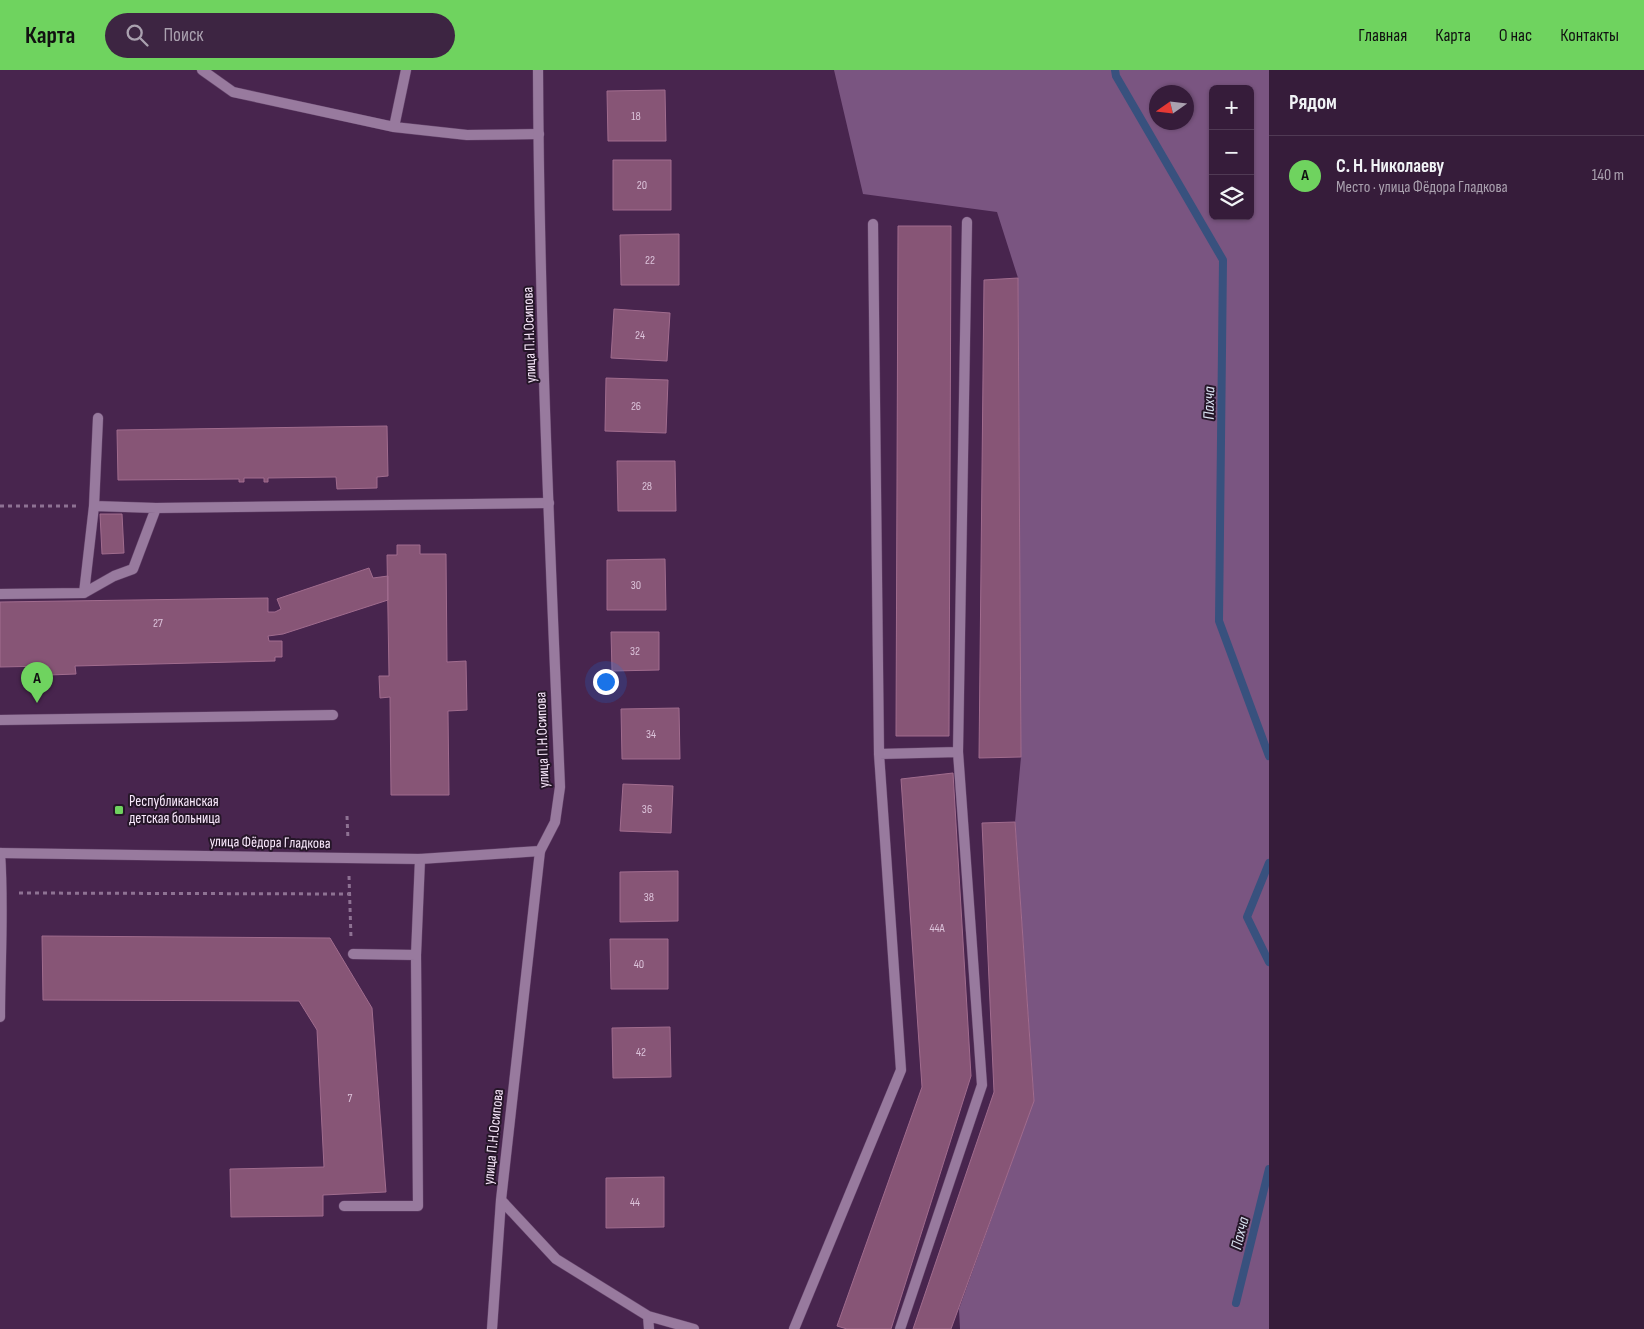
<!DOCTYPE html>
<html lang="ru">
<head>
<meta charset="utf-8">
<style>
	:root { --surface:#361c3a; --page:#3d2542; --text:#f1f3f6; --muted:#aaa1af; --line:#503a54; --accent:#6fd35f }
	body { margin:0; font-family:"Sofia Sans Condensed",sans-serif; background:var(--page); color:var(--text) }
	.controls { position:absolute; right:15px; top:15px; display:grid; overflow:hidden; border-radius:8px; box-shadow:0 1px 4px #0004 }
	.controls button { width:45px; height:45px; display:grid; place-items:center; padding:0; border:0; border-bottom:1px solid var(--line); background:var(--surface); color:var(--text); font:25px sans-serif }
	.compass { position:absolute; left:1149px; top:15px; width:45px; height:45px; border-radius:50%; background:var(--surface); box-shadow:0 1px 4px #0004; rotate:256deg }
	.you { position:absolute; left:605px; top:611px; width:18px; height:18px; margin:-12px; border:4px solid #fff; border-radius:50%; background:#1a73e8; box-shadow:0 0 0 8px #1a73e833 }
	.badge { display:grid; place-items:center; width:32px; height:32px; border-radius:50%; background:var(--accent); color:#111; font-size:16px; font-weight:700 }
	.pin { position:absolute; translate:-50% -41px; filter:drop-shadow(0 1px 2px #0008) }
	.pin::after { content:''; position:absolute; top:26px; width:18px; height:15px; background:inherit; clip-path:polygon(0 0,100% 0,50% 100%) }
	.list { margin:0; padding:0; list-style:none }
	h2 { display:flex; justify-content:space-between; align-items:center; height:65px; margin:0; padding:0 20px; font-size:21px }
	h2 small { font-size:16px; font-weight:400; color:var(--muted) }
	.list li { display:grid; grid-template-columns:32px 1fr auto; gap:15px; align-items:center; box-sizing:border-box; height:80px; padding:0 20px; border-top:1px solid var(--line) }
	.list b { display:block; font-size:19px; white-space:nowrap }
	.list p { margin:0; font-size:16px; white-space:nowrap; color:var(--muted) }
	.list em { font-size:16px; font-style:normal; color:var(--muted) }
	.icon { flex:none; width:28px; height:28px; fill:none; stroke:currentColor; stroke-width:2; stroke-linecap:round; stroke-linejoin:round }
	.map { position:relative; flex:none; width:1269px; height:1259px; overflow:hidden }
	header { display:flex; align-items:center; gap:30px; box-sizing:border-box; height:70px; padding:0 25px; background:var(--accent); color:#111 }
	header strong { font-size:24px }
	nav { display:flex; gap:28px; margin-inline-start:auto; font-size:18px }
	.search { width:350px; height:45px; background:var(--page); display:flex; align-items:center; gap:12px; box-sizing:border-box; padding:0 18px; border-radius:28px; color:var(--muted); font-size:19px }
	main { display:flex }
	aside { flex:1; background:var(--surface) }
	.map>svg:first-child { display:block }
	.forest { fill:#7a5581; fill-rule:evenodd }
	.lines { fill:none; stroke-linecap:round; stroke-linejoin:round }
	.stream { stroke:#38517e; stroke-width:8 }
	.building { fill:#875576; stroke:#a16c8e }
	.lane-casing { stroke:#64446a; stroke-width:11 }
	.street-casing { stroke:#64446a; stroke-width:11 }
	.path { stroke:#8e7293; stroke-width:3; stroke-dasharray:4 4; stroke-linecap:butt }
	.lane { stroke:#987a9e; stroke-width:10 }
	.street { stroke:#987a9e; stroke-width:10 }
	.poi-dot { fill:#6fd35f; stroke:#251628; stroke-width:2 }
	.labels { text-anchor:middle; stroke-width:4; stroke-linejoin:round; paint-order:stroke }
	.number-label { font-size:12px; fill:#dcc3da }
	.street-label { font-size:15px; fill:#f9e8fc; stroke:#251628 }
	.poi-label { font-size:15px; fill:#f9e8fc; stroke:#251628; text-anchor:start }
	.water-label { font-size:16px; font-style:italic; fill:#dae3f2; stroke:#251628 }
</style>
</head>
<body>
<header>
<strong>Карта</strong>
<div class="search"><svg class="icon" aria-label="search" viewBox="0 0 24 24"><circle cx="10" cy="10" r="6"/><path d="M15 15l6 6"/></svg>Поиск</div>
<nav><a>Главная</a><a>Карта</a><a>О нас</a><a>Контакты</a></nav>
</header>
<main>
<div class="map">
<svg width="1269" height="1259" viewBox="0 0 1269 1259">
	<rect width="100%" height="100%" fill="#48254e"/>
	<path class="forest" d="M834 0H1269V1259H960L959 1239 1034 1030 1015 752 1021 687 1018 208 997 142 863 124ZM1213 19H1250V146H1213ZM1156 22H1186V52H1156Z"/>
	<g class="lines">
		<path class="stream" d="M1115 0 1116 6 1223 190 1219 551 1269 686
			M1269 793 1247 847 1269 892
			M1236 1233 1269 1099"/>
	</g>
	<path class="building" d="M665 20 666 71H608L607 21Z
		M613 90H671V140H613Z
		M898 156H951L949 666H896Z
		M679 164V215H621L620 165Z
		M1018 208 1021 687 979 688 984 210Z
		M614 239 670 243 667 291 611 288Z
		M606 308 668 310 666 363 605 361Z
		M387 356 388 406 377 407V418L337 419 336 407 268 408V412H264V408H244V412H239V409L118 410 117 360Z
		M617 391H675L676 441H618Z
		M100 444H122L124 483 102 484Z
		M397 475H420V484H446L447 592 466 591 467 640 448 641 449 725H391L390 627 380 628 379 606H389L387 485H397Z
		M665 489 666 540H607V490Z
		M369 498 373 508 388 506V530L283 564 268 566 269 571H282V587H275V591L75 596 76 604 49 605 48 596 0 597V532L268 528V542H275L281 539 277 529Z
		M611 562H659V600L612 601Z
		M679 638 680 689H622L621 639Z
		M953 703 971 1006 891 1259H847L837 1256 922 1017 901 709Z
		M623 714 673 716 671 763 620 761Z
		M1015 752 1034 1031 951 1259H913L994 1022 982 753Z
		M678 801V851L620 852V802Z
		M42 866 330 868 372 938 386 1122 323 1125V1146L231 1147 230 1099 324 1097 317 960 299 931 43 930Z
		M610 869H668V919H611Z
		M670 957 671 1007 613 1008 612 958Z
		M664 1107V1157L606 1158V1108Z"/>
	<g class="lines">
		<g class="lane-casing">
			<path id="lane" d="M202 0 233 22 394 57 467 65 539 64
				M394 57 406 0
				M94 436 156 438
				M84 523 94 436 98 348
				M0 524 84 523 114 506 133 499 156 438 549 433
				M0 650 333 645
				M879 684 958 682
				M540 781 501 1130 556 1189 648 1246 694 1259
				M353 884 416 885
				M0 947C0 892 4 838 0 783
				M344 1136H418L416 885 420 789
				M648 1246 649 1259
				M492 1259 501 1130
				M794 1259 901 1000 879 684 873 154
				M900 1259 982 1015 958 682 967 152"/>
		</g>
		<g class="street-casing">
			<path id="street" d="M0 783 420 789 540 781 555 752 560 717C550 478 539 239 538 0"/>
		</g>
		<path class="path" d="M0 436H76
			M347 746 348 770
			M349 806 351 868
			M19 823 348 824"/>
		<use href="#lane" class="lane"/>
		<use href="#street" class="street"/>
	</g>
	<rect class="poi-dot" x="114" y="735" width="10" height="10" rx="2.5"/>
	<g class="labels">
		<g class="number-label">
			<text x="636" y="50">18</text>
			<text x="642" y="119">20</text>
			<text x="650" y="194">22</text>
			<text x="640" y="269">24</text>
			<text x="636" y="340">26</text>
			<text x="647" y="420">28</text>
			<text x="636" y="519">30</text>
			<text x="158" y="557">27</text>
			<text x="635" y="585">32</text>
			<text x="651" y="668">34</text>
			<text x="647" y="743">36</text>
			<text x="649" y="831">38</text>
			<text x="937" y="862">44А</text>
			<text x="639" y="898">40</text>
			<text x="641" y="986">42</text>
			<text x="350" y="1032">7</text>
			<text x="635" y="1136">44</text>
		</g>
		<g class="street-label">
			<text transform="translate(529 265) rotate(-92)" y="5">улица П.Н.Осипова</text>
			<text transform="translate(542 670) rotate(-92)" y="5">улица П.Н.Осипова</text>
			<text transform="translate(270 772) rotate(1)" y="5">улица Фёдора Гладкова</text>
			<text transform="translate(493 1067) rotate(-84)" y="5">улица П.Н.Осипова</text>
		</g>
		<g class="poi-label">
			<text x="129" y="736">Республиканская<tspan x="129" dy="17">детская больница</tspan></text>
		</g>
		<g class="water-label">
			<text transform="translate(1208 333) rotate(-89)" y="6">Пахча</text>
			<text transform="translate(1239 1163) rotate(-76)" y="6">Пахча</text>
		</g>
	</g>
</svg>
<div class="controls">
<button>+</button>
<button>−</button>
<button><svg class="icon" aria-label="layers" viewBox="0 0 24 24"><path d="M12 4l9 5-9 5-9-5zM3 14l9 5 9-5"/></svg></button>
</div>
<svg class="compass" viewBox="-18 -18 36 36"><path d="M0-13l5 13h-10z" fill="#e53935"/><path d="M0 13l5-13h-10z" fill="#aaa1af"/></svg>
<div class="you"></div>
<div class="pin badge" style="left:37px;top:633px">A</div>
</div>
<aside>
<h2>Рядом<small></small></h2>
<ul class="list">
<li><span class="badge">A</span><div><b>С. Н. Николаеву</b><p>Место · улица Фёдора Гладкова</p></div><em>140 m</em></li>
</ul>
</aside>
</main>
</body>
</html>
